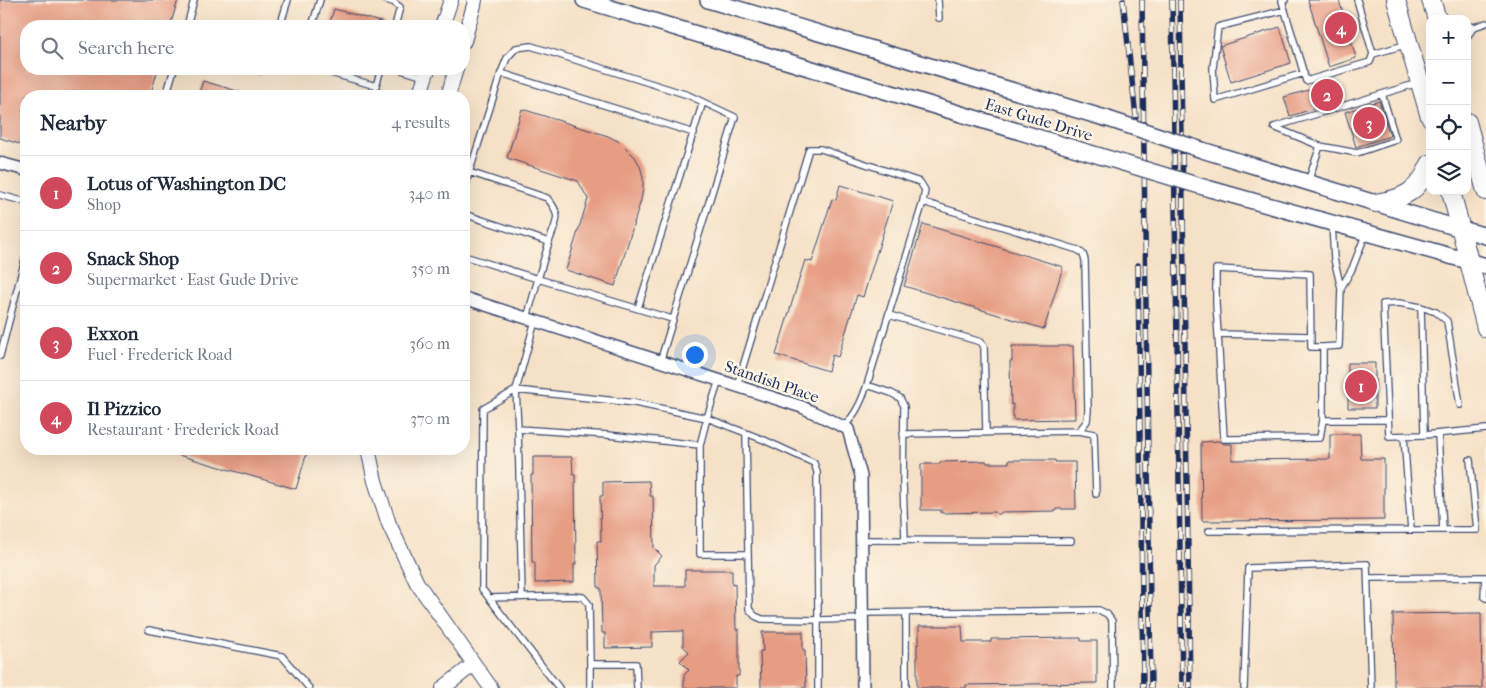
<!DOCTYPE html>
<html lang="en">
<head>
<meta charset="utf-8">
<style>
	:root { --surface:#fff; --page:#f6f6f7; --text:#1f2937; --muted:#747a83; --line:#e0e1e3; --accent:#d1495b }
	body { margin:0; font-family:"IM FELL French Canon",serif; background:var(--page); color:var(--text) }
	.controls { position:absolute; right:15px; top:15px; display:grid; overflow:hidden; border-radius:10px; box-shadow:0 5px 20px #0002 }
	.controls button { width:45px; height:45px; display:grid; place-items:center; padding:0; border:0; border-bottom:1px solid var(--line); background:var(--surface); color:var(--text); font:25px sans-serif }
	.you { position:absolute; left:694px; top:354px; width:18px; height:18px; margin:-12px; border:4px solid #fff; border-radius:50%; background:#1a73e8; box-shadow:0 0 0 8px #1a73e833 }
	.badge { display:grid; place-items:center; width:32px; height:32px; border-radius:50%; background:var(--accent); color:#fff; font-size:16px; font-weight:700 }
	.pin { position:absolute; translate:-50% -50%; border:2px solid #fff; box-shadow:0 1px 5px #0006 }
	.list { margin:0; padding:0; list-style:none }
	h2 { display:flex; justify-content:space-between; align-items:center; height:65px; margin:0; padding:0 20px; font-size:21px }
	h2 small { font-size:16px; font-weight:400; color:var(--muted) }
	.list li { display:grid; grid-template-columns:32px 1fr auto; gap:15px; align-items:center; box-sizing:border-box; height:75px; padding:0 20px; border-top:1px solid var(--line) }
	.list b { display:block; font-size:19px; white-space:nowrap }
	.list p { margin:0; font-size:16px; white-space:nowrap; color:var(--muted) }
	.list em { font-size:16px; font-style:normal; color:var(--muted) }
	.icon { flex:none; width:28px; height:28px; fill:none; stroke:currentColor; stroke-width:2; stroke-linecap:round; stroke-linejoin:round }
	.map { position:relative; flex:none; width:1486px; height:688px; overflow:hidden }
	.search { position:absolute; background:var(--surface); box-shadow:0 5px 20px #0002; left:20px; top:20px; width:450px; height:55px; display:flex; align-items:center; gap:12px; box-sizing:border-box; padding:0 18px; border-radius:20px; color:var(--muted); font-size:19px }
	.panel { position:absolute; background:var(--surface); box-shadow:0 5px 20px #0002; left:20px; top:90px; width:450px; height:365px; border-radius:20px }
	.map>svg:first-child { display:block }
	.building { fill:#e79d84 }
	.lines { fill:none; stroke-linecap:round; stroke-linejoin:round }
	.service-casing { stroke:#3c4a6e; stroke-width:8 }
	.minor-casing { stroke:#3c4a6e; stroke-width:14 }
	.tertiary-casing { stroke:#3c4a6e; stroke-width:16 }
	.secondary-casing { stroke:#3c4a6e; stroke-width:18 }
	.primary-casing { stroke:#3c4a6e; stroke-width:20 }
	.service { stroke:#fff; stroke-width:5.5 }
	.minor { stroke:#fff; stroke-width:11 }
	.tertiary { stroke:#fff; stroke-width:14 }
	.secondary { stroke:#fff; stroke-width:15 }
	.primary { stroke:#fff; stroke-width:18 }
	.rail-casing { stroke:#1b2f5e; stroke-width:5.5 }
	.rail { stroke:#fcf5e5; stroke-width:4; stroke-dasharray:11; stroke-linecap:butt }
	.secondary-bridge-casing { stroke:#3c4a6e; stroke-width:18; stroke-linecap:butt }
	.secondary-bridge { stroke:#fff; stroke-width:15 }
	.labels { text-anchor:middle; stroke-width:5; stroke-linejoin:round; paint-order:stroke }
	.street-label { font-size:16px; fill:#1b2f5e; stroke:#fcf5e5 }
</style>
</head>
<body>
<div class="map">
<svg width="1486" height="688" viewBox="0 0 1486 688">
	<rect width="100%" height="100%" fill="#fcf5e5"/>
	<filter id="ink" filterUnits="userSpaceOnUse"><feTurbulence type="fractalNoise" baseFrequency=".02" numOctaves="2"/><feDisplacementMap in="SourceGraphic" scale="10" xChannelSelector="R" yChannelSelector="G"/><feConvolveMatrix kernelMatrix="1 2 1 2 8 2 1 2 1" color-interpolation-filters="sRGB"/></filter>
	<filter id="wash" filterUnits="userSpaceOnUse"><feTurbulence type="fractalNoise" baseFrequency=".0096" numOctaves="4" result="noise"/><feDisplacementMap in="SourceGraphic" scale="20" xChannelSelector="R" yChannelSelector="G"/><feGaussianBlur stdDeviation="1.12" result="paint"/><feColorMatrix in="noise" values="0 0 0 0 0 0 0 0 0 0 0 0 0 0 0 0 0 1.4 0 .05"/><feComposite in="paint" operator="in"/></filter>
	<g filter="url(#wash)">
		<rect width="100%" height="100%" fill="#f5e1c6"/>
		<g id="blocks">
			<path class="building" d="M0 0H178L170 26H26V69H158L150 96H26V146L0 138Z
				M1308 0H1339L1356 58 1329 67Z
				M334 9 384 23 383 26H329Z
				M1280 27 1291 63 1231 82 1220 46Z
				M203 81 244 93V96H198Z
				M1334 83 1339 101 1290 116 1284 97Z
				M1379 101 1390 136 1356 147 1345 112Z
				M522 109 608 136 620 142 635 157 640 166 643 177V189L641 200 615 286 566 270 588 199 578 181 507 158Z
				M840 185 893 201 863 297 857 295 838 357 832 355 828 371 776 355 805 260 812 262 832 199 836 200Z
				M923 224 1063 267 1044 329 904 286Z
				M1012 346H1073L1075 419 1013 420V404L1011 405 1010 361H1012Z
				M1348 363H1375V408H1348Z
				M1330 434H1360L1361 459H1384V520L1202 521 1201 442 1220 441 1224 444H1232V460L1330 459Z
				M169 449H308L296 489 168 452Z
				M533 457H572L573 475H575L576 564H574V582L535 583V562H532L531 475H533Z
				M1009 460H1055V462H1075L1076 509H1056V511L1002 512 998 515 995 512 941 513V510H921V464H940V462L986 461 987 463H1009Z
				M649 481 650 496H653L654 548 662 556 654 565V586H685V570H732V585L735 584 736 630 739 629V676H736V688H684V675L689 670 680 661 689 652 683 646V631L652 632V647L605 648V633H602L601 588H598L597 541H601L600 496H603V482Z
				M1481 613 1482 688H1394L1393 614Z
				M919 626H962L963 642H991V639L1081 638V641H1097V683L966 685V688H917V644H919Z
				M762 632H803V650H805L806 688H761L760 651H763Z"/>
		</g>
	</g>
	<g filter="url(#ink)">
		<use href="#blocks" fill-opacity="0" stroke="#3c4a6e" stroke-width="1"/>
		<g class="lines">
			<g class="service-casing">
				<path id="service" d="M386 0 393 2 400 7 395 26
					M938 0 939 18
					M1285 0 1282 1 1306 81 1370 62 1373 54
					M1357 0 1373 54 1408 44
					M1285 10 1218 27 1213 68 1215 100 1304 73
					M1467 25 1474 27 1486 23
					M187 26 194 0
					M280 26 288 0
					M312 26 320 0
					M1467 37 1474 27
					M253 69 261 71 268 69
					M317 69 376 86 381 69
					M398 69 425 77
					M501 73 694 133
					M166 96 174 69
					M1274 127 1418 83
					M1274 127 1320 146 1308 182
					M1320 146 1357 153 1396 140 1382 94
					M469 172 547 198C563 216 556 221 549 242
					M464 189 501 73 507 58 516 48 531 46 688 95 735 117 660 362
					M0 195 26 202
					M464 214 549 242 538 279 672 319
					M1332 224 1334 259 1341 288 1339 346 1323 347V420H1388
					M464 256 538 279 527 318
					M1341 288 1352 269 1366 233
					M1421 307 1436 312 1447 321 1460 405
					M638 308 703 102
					M889 315 981 342 984 347 986 433
					M535 321 516 390 483 409 482 589 559 688
					M1218 334 1216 304V269L1310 274 1311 347H1323
					M1311 336 1218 334 1224 439 1320 438 1323 420
					M0 356 26 255
					M719 380 707 418 746 433 749 609 755 616 762 619 818 620 817 472 814 463 764 440 746 433
					M867 385 923 202 1078 250 1083 254 1085 260 1088 410 1087 421 1079 431
					M737 386 809 149H821L920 182 925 190 923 202
					M844 427C856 413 861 403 867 385L891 393 900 398 904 406 903 483 905 540
					M518 429 522 597
					M903 434 1079 431 1094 434 1096 494
					M1438 434 1443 530
					M1424 435 1421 307 1399 303 1383 304 1389 436 1424 435 1486 429
					M700 445 608 435 518 429 516 390 635 403 707 418 700 445V554H748
					M1411 530H1477L1470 460
					M1209 531 1411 530 1404 436
					M861 540 1071 541
					M1368 578 1485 577 1484 597 1486 598
					M489 598 573 596 583 597 589 604 590 664
					M862 613 1099 610 1107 614 1112 621 1113 688
					M906 613V688
					M149 630 282 656 309 688
					M590 688V664H636L637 688
					M818 688V620L862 619
					M1244 688 1248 568 1367 564 1371 688"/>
			</g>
			<g class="minor-casing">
				<path id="minor" d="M0 163 26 170
					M464 298 802 407 848 429 861 476 863 688"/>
			</g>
			<g class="tertiary-casing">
				<path id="tertiary" d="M442 26 451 0
					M464 41 474 5 475 0
					M419 96 428 69
					M448 96 456 69
					M368 449 375 481 389 524 417 583 491 688
					M443 688 474 664"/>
			</g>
			<g class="secondary-casing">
				<path id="secondary" d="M584 0 1100 156
					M708 0 1108 119
					M1202 150 1434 221 1486 236
					M1210 189 1486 266"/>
			</g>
			<g class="primary-casing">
				<path id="primary" d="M1396 0 1430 117
					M1431 0 1437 19
					M1467 122 1486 191
					M1451 191 1486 328
					M1376 203C1404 199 1419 191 1430 164"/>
			</g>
			<use href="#service" class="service"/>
			<use href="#minor" class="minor"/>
			<use href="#tertiary" class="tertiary"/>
			<use href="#secondary" class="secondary"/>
			<use href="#primary" class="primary"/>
			<g class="rail-casing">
				<path id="rail" d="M1123 0 1136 117
					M1142 0 1151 688
					M1172 0 1182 688
					M1180 0 1190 688
					M1138 265 1143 688"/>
			</g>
			<use href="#rail" class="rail"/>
			<g class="secondary-bridge-casing">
				<path id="secondary-bridge" d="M1108 119 1202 150
					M1100 156 1210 189"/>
			</g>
			<use href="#secondary-bridge" class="secondary-bridge"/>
		</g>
	</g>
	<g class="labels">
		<g class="street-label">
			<text transform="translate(1039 119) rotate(17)" y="6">East Gude Drive</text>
			<text transform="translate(772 381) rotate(19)" y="6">Standish Place</text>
		</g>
	</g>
</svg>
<div class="controls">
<button>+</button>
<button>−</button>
<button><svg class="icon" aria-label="locate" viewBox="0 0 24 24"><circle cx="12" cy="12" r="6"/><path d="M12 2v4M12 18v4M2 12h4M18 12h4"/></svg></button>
<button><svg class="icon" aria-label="layers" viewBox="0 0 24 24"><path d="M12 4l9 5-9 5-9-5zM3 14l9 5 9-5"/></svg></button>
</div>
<div class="you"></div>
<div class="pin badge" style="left:1361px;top:386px">1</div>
<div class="pin badge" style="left:1327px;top:95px">2</div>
<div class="pin badge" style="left:1369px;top:123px">3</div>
<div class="pin badge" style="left:1341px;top:28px">4</div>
<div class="search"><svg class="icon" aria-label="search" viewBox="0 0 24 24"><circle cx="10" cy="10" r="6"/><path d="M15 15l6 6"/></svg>Search here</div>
<section class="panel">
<h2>Nearby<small>4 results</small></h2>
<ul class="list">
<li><span class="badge">1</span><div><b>Lotus of Washington DC</b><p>Shop</p></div><em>340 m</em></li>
<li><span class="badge">2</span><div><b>Snack Shop</b><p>Supermarket · East Gude Drive</p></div><em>350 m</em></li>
<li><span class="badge">3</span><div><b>Exxon</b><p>Fuel · Frederick Road</p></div><em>360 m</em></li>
<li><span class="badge">4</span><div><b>Il Pizzico</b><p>Restaurant · Frederick Road</p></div><em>370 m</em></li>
</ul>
</section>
</div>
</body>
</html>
